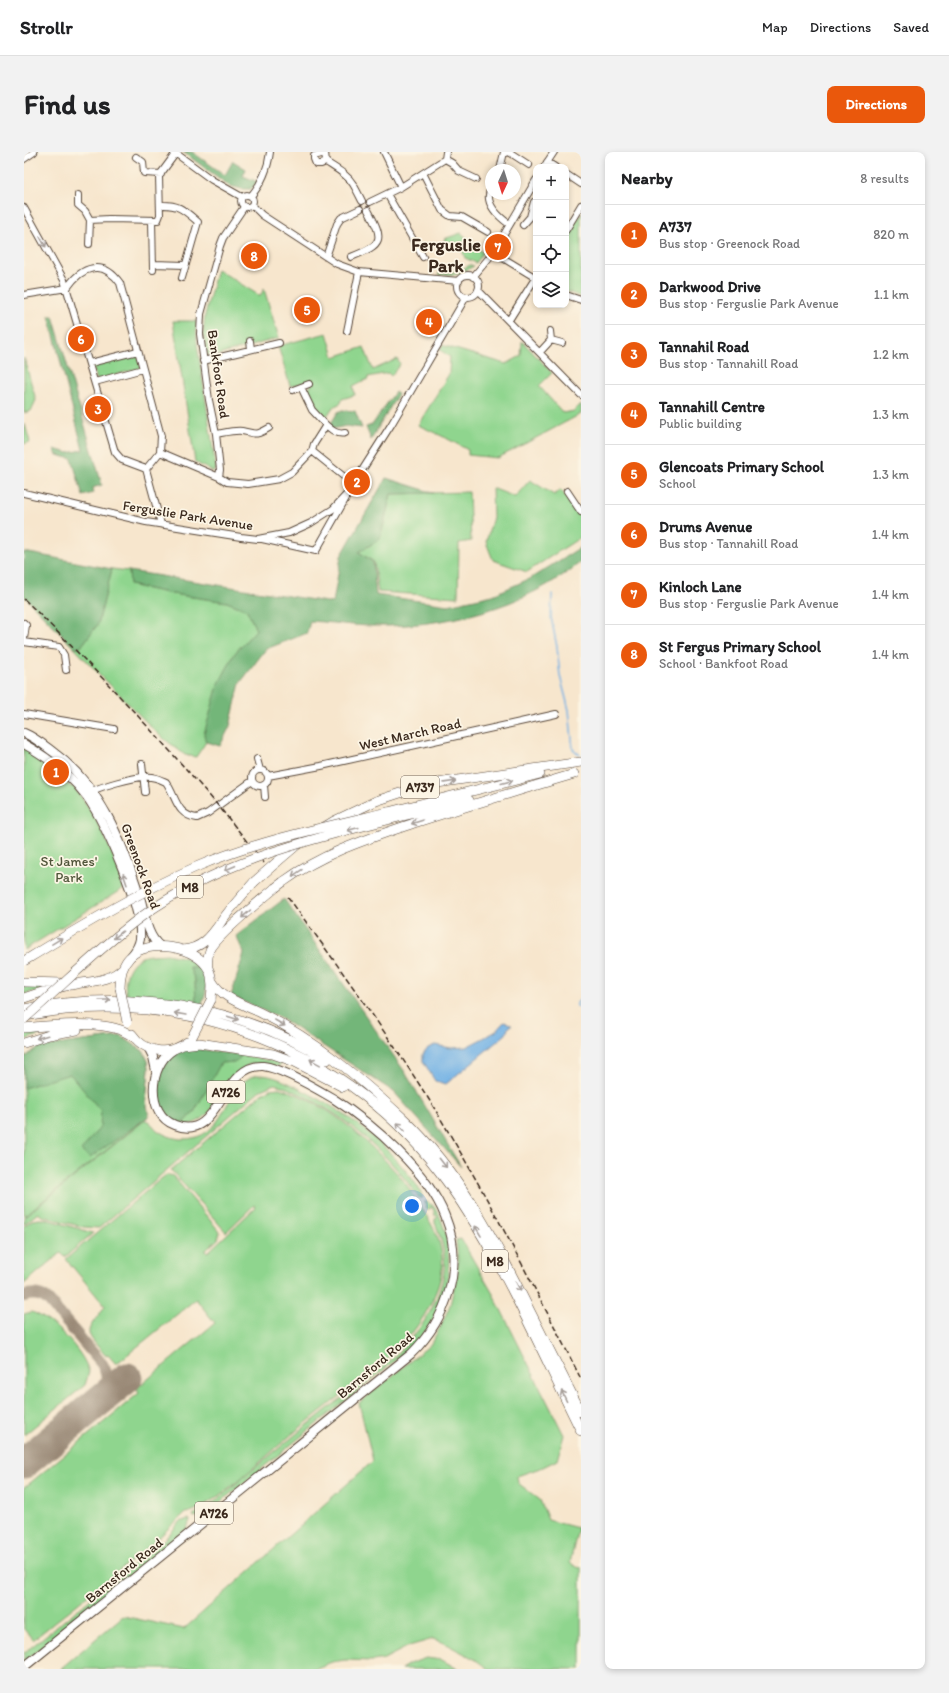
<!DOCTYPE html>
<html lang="en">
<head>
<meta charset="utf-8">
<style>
	:root { --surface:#fff; --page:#f2f2f2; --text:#202124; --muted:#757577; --line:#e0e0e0; --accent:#ea580c }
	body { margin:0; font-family:Itim,sans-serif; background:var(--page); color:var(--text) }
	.controls { position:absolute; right:12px; top:12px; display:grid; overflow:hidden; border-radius:8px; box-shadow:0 2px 6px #0003 }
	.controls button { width:36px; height:36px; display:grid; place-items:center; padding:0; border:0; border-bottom:1px solid var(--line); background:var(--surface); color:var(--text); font:20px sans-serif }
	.compass { position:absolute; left:461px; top:12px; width:36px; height:36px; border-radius:50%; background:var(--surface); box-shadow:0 2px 6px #0003; rotate:184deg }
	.you { position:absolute; left:388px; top:1054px; width:14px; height:14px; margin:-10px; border:3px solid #fff; border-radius:50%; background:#1a73e8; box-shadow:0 0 0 6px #1a73e833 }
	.badge { display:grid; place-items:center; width:26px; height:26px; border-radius:50%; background:var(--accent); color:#fff; font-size:13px; font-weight:700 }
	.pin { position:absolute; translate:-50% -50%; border:2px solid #fff; box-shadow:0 1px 4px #0006 }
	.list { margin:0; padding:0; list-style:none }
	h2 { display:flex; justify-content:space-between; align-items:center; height:52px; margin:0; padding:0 16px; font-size:17px }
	h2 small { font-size:13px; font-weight:400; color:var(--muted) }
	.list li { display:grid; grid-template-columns:26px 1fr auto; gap:12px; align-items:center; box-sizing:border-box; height:60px; padding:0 16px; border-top:1px solid var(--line) }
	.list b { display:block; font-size:15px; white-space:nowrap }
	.list p { margin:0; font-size:13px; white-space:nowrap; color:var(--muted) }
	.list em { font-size:13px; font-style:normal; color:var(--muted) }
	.icon { flex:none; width:22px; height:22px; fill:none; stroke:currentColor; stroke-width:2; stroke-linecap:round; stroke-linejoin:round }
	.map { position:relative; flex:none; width:557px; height:1517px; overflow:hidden; border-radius:8px }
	header { display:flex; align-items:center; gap:24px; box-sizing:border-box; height:56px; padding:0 20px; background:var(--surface); border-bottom:1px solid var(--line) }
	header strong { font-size:19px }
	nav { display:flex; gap:22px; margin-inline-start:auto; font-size:14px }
	.intro { display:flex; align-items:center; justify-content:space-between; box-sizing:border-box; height:96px; padding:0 24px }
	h1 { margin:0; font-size:28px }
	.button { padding:10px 18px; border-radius:8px; background:var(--accent); color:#fff; font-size:14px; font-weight:700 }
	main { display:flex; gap:24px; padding:0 24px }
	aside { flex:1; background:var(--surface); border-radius:8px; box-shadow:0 2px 6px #0003 }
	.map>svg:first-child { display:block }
	.green { fill:#8fd58e; stroke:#658056 }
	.forest { fill:#73b679; stroke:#57704c }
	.water { fill:#71b1e5; stroke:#566e82 }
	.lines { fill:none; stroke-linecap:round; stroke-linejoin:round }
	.stream { stroke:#71b1e5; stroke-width:1.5 }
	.taxiway { stroke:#998876; stroke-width:12 }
	.runway { stroke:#998876; stroke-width:31 }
	.minor-casing { stroke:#574638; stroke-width:8 }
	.major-casing { stroke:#574638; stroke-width:10 }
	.highway-casing { stroke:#574638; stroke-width:10 }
	.minor { stroke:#fff; stroke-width:6 }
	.major { stroke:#fff; stroke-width:8 }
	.highway { stroke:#fff; stroke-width:9 }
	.rail { stroke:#3b2a1e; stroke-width:1.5; stroke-dasharray:6 3; stroke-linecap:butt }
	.highway-bridge-casing { stroke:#574638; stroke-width:10; stroke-linecap:butt }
	.highway-bridge { stroke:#fff; stroke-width:9 }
	.oneway { stroke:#a79f9a }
	.labels { text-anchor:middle; stroke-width:3.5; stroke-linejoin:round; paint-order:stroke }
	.shield { fill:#fcf5e5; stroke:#75675a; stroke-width:1 }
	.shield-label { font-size:13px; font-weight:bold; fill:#3b2a1e }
	.street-label { font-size:14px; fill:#3b2a1e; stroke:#fcf5e5 }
	.park-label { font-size:14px; fill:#50553a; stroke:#fcf5e5 }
	.district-label { font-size:18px; font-weight:bold; fill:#3b2a1e; stroke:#fcf5e5 }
</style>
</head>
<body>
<header>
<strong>Strollr</strong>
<nav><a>Map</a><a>Directions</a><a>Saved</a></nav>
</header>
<div class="intro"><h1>Find us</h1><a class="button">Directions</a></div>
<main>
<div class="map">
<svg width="557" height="1517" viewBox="0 0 557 1517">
	<rect width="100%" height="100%" fill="#fcf5e5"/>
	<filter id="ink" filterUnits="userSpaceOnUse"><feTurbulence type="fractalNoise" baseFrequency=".025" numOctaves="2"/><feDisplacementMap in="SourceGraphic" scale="8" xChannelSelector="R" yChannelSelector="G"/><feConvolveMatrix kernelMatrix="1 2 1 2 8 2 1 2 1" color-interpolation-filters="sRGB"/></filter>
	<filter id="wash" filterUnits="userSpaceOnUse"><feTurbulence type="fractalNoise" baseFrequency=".012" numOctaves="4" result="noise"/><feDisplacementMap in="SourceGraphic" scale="16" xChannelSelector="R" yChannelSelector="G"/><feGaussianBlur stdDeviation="0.9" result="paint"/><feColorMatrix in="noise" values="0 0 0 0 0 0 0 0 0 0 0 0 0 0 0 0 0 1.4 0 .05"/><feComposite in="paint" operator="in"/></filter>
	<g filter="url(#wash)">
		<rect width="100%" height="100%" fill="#f7e6cd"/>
		<path class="green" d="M557 61V145L542 139V86Z
			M437 81 459 101 452 111 441 106 436 92 430 93 429 90 422 92 420 87Z
			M446 113 450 114 434 122 414 123 416 120C428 122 436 119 446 113Z
			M193 117 236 144 240 137 255 186 187 205 182 201 179 182 181 163Z
			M149 169H172L173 191 192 317 189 320 171 310Z
			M303 181 310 205 340 195 349 218 373 207 376 212 367 224 364 221 344 225V227L329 234 331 243 318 247 317 251 309 255 301 267 282 241 283 237 287 235 286 229 266 234 254 194Z
			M498 189 528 221 515 234 539 261 550 259 557 252V262L474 306 444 303V298L422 286 394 273 425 222 426 205 416 198 418 193 482 212 497 204Z
			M113 201 117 216 73 228 68 212Z
			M0 206 12 248 7 259 0 261Z
			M1 272 6 290 0 292V273Z
			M506 328 530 343 537 338 557 366V385L503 420 469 408 462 390 469 365 468 336 491 345Z
			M445 340 447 389 435 391 434 445 354 440 350 410 335 400 356 387 367 342Z
			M88 417 105 419 106 433 148 442 203 450 223 458 232 478 211 501 180 582 182 590 172 605 161 603 134 582 50 496H56L74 472Z
			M0 595 17 605 25 617 47 635 49 634C73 664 89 698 100 736L0 798Z
			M143 802 167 807 177 815H165L171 828 172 852 103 844C99 830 103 812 118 805 125 802 135 803 143 802Z
			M0 833 21 834V837L0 842Z
			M29 878 0 888V880Z
			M97 884 119 899 124 909 125 916 122 949 125 964 0 1064V906L15 895Z
			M218 903 258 911 253 915C245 913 236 910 228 912 225 912 222 914 220 916 192 932 194 974 156 973L169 962 197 910H212Z
			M232 923C249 922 264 931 278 938 318 958 353 983 381 1018 388 1027 395 1034 399 1046H395C365 1003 325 966 278 943 269 939 260 934 250 932L235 939 75 1076 59 1075 18 1064 14 1061 0 1072V1065L121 968C126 969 129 974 133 978 140 983 148 986 156 987 205 989 197 934 232 923Z
			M255 936C302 950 338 983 370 1018 382 1030 390 1044 399 1058 408 1074 416 1084 418 1104 420 1119 415 1134 408 1149 387 1192 360 1209 324 1238 302 1255 281 1271 260 1289 241 1305 183 1360 161 1361L129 1391 9 1488 0 1477V1336L115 1241 112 1237 191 1171 172 1147 92 1212 84 1203 82 1204C58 1176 61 1183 81 1154L42 1107 138 1026C142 1023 144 1022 149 1024L196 1080 194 1087 181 1099 183 1101 232 1055 230 1053 202 1080 147 1018 236 943 246 937Z
			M401 1049C404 1051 407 1052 409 1054 414 1057 416 1065 418 1070 430 1101 426 1141 408 1169 399 1184 387 1196 373 1207L179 1364 170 1365 169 1363 189 1351C226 1320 263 1289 301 1259 343 1226 386 1201 410 1152 424 1121 424 1102 411 1071V1067L414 1065 412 1063 410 1064 411 1061 408 1055 403 1058 402 1056Z
			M15 1067H22L69 1081 41 1105 37 1101 0 1132V1074L8 1068Z
			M437 1087 469 1142 540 1283 533 1308 519 1315 493 1324 494 1331 516 1348 524 1368 554 1376 546 1411 555 1416 557 1414V1517H464L452 1508 420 1491 409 1487 385 1494 360 1507 349 1509 321 1508 308 1510 290 1517H36L99 1464 160 1477 349 1309 335 1251 406 1193 417 1174 426 1153 433 1123 434 1108 432 1088Z
			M8 1160C29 1168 59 1198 65 1220L61 1233 0 1283V1162Z
			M164 1367 166 1368 163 1377 0 1510V1501L142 1386 156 1370Z
			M402 1506 418 1508 434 1517H377L385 1512Z"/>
		<path class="forest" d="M159 0H168L201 23 209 9 222 17 219 24 234 30 227 37H218L206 34Z
			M25 164H29L78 333 68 336 69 341 59 344 48 307 33 303 30 297 44 301 59 298Z
			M371 240 374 242 347 288 342 275 348 273Z
			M318 258 331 259 338 276 322 274 308 277 306 273 314 260Z
			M362 326 410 341 367 342 356 387 335 400 349 410 352 443 424 453 469 443 507 426 557 395V410C500 456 422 475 349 474 328 474 307 470 286 469L283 481 242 497 216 531 206 574 196 594 182 590 180 582 194 533 211 501 232 478 223 458 203 450 148 442 106 433 105 419 309 451 317 404Z
			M0 400 88 417 74 472 56 496H50L0 444Z
			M260 747 381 920 437 1015 370 940 258 867 207 844 220 801 212 784Z
			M165 815H177C184 829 184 840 177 854L172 852 171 828Z
			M97 884 119 899 124 909 125 916 122 949 125 964 66 1006 57 999 76 975 77 959 46 922 0 936V906L15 895Z
			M167 896 218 903 212 910 197 911 169 962 156 973 140 963 133 944 138 914 142 905 156 898Z"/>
		<path class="water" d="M480 870 487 872V874L484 876 482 882 422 932 411 929 399 909V902L404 896 411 893 427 896 442 895 471 880Z"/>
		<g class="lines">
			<path class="stream" d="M528 442 527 465 533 495 536 524 545 558 549 597 556 603
				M557 847 553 851V854L557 856"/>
			<path class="taxiway" d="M0 1144C9 1141 17 1142 24 1148L78 1212C86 1225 84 1237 75 1249"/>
			<path class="runway" d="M0 1311 103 1226"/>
		</g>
	</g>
	<g filter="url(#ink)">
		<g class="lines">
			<g class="minor-casing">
				<path id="minor" d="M150 0 188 28 218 45
					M301 0 302 10C311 16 323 22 329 32 332 37 335 43 338 49
					M360 0 377 35
					M422 0 421 7 428 11 435 19 452 27
					M301 1 290 4V7L292 12H297L302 10
					M480 1 485 0 505 13
					M112 5 119 10 120 21 137 22
					M0 7 10 0
					M523 10 531 15
					M520 15 530 0
					M476 18 480 0
					M399 21 418 58 426 64 438 65 464 80
					M542 22 557 32
					M467 36C459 51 474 64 485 72
					M363 42 399 105
					M217 49a6 6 0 1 1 12 0a6 6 0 1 1-12 0Z
					M54 43V53L61 59 66 68
					M227 44C238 31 244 17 246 0
					M346 50 377 35 421 7
					M136 53C155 52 160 58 174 70L158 126
					M228 53 238 63 313 112 335 120 435 129
					M0 56 40 128 91 300 98 308 122 317
					M128 68 129 118
					M499 73 506 65 510 50
					M542 78 557 53
					M65 92 66 68 85 67 134 68 136 63 135 24 152 1
					M302 105 313 72 317 66 336 57
					M327 105C360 92 360 88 344 58
					M479 106 512 126
					M130 112 161 113
					M433 134a11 11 0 1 1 22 0a11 11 0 1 1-22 0Z
					M449 125 469 101 512 28
					M43 136C58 114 79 107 96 131L137 284 136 300 122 317
					M454 138 557 243
					M0 143 43 136
					M542 143 557 148
					M485 168 512 125
					M323 179 335 120
					M526 179 527 188 538 191
					M226 189 227 197
					M516 200 527 188
					M179 209 255 191
					M66 211 114 199
					M71 230 119 217
					M269 238 285 232
					M302 273C308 278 313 283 321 281
					M192 282C199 281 210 278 218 279 233 282 231 284 245 276
					M288 299 329 332
					M136 300 195 325 203 330 224 332 255 327 268 320 288 299 290 292 302 273 288 258 277 235
					M122 317 137 372
					M195 325 196 318 192 282 185 248 176 182 177 162 196 94 199 86 220 55
					M543 339 557 360
					M0 341 122 370 217 385 234 387 265 381 287 371 309 357 323 342 367 273 442 145
					M238 387 292 399 322 346
					M0 471 2 473 0 487
					M0 490 35 495 40 503 42 518
					M0 562 90 577
					M233 607 236 618
					M118 612 121 640
					M228 626a8 8 0 1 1 16 0a8 8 0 1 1-16 0Z
					M244 624 297 614 532 562
					M240 633 241 645
					M65 641C73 635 110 625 121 625 129 624 135 627 142 630 153 646 152 663 173 666L184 661 228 629"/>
			</g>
			<g class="major-casing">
				<path id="major" d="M0 581C10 585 20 593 28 599 77 634 98 689 116 745 121 761 122 783 136 794
					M0 592C23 605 47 623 63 645 81 671 119 756 116 787 115 793 112 798 108 803
					M125 897 129 905 132 919
					M0 1515 387 1202C424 1166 441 1113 421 1064 404 1020 349 972 310 947 293 937 258 916 239 914 196 912 196 991 151 973 121 962 125 913 149 898"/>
			</g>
			<g class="highway-casing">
				<path id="highway" d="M364 660 516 622
					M367 667 445 648
					M253 710 280 687 310 669 352 649 376 641 413 631 557 610
					M259 730C299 701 343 687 390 671 443 654 497 638 550 622
					M158 798C181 797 190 779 202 763 211 751 221 740 230 730
					M184 816C183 810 184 803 186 798 194 782 236 749 251 736
					M188 829C198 846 218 852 235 860 289 886 336 926 380 967 435 1019 471 1088 504 1155 522 1190 539 1225 557 1260
					M0 830 39 831
					M96 836C96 825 98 813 106 805 124 786 173 794 185 818 189 827 188 837 187 848
					M0 846C17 840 34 835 52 832 69 829 86 829 99 816
					M0 857C102 837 214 852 303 908
					M1 864C161 832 328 897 423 1030 478 1106 515 1195 557 1279
					M0 876C26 873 72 869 97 878 102 880 106 883 111 886
					M108 882C121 901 145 904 163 890
					M0 891 25 883 53 878
					M159 893 175 891 249 902 271 910 319 935"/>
			</g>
			<use href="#minor" class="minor"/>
			<use href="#major" class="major"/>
			<use href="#highway" class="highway"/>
			<path class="rail" d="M0 447C67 512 130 580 191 650 208 670 224 691 240 711
				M264 745C312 811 360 877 404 946 460 1037 509 1132 557 1227"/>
			<g class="highway-bridge-casing">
				<path id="highway-bridge" d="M230 730 253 710
					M251 736 259 730
					M0 809C56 775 112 741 172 715 233 689 300 675 364 660
					M96 836 103 870
					M0 867C39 833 75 796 117 765 191 711 280 689 367 667
					M168 885 187 848"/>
			</g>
			<use href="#highway-bridge" class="highway-bridge"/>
		</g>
		<defs><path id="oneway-shaft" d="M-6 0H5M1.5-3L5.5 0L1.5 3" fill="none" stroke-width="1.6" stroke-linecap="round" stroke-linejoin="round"/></defs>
		<g class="oneway">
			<use href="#oneway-shaft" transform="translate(19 90) rotate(61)"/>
			<use href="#oneway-shaft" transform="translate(426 630) rotate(-8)"/>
			<use href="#oneway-shaft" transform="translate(483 630) rotate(-14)"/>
			<use href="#oneway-shaft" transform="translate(393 670) rotate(162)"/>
			<use href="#oneway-shaft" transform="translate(329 677) rotate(166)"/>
			<use href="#oneway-shaft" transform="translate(206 716) rotate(157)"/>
			<use href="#oneway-shaft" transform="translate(273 721) rotate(146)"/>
			<use href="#oneway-shaft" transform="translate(101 727) rotate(-109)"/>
			<use href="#oneway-shaft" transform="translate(222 762) rotate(138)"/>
			<use href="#oneway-shaft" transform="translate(94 783) rotate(141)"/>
			<use href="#oneway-shaft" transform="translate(33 789) rotate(-31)"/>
			<use href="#oneway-shaft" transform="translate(81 848)"/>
			<use href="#oneway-shaft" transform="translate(156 862) rotate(-170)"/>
			<use href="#oneway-shaft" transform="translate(209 866) rotate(17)"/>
			<use href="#oneway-shaft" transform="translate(256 871) rotate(30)"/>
			<use href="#oneway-shaft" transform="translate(18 885) rotate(164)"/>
			<use href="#oneway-shaft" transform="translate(291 910) rotate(-151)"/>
			<use href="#oneway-shaft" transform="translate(377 975) rotate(-135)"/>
			<use href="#oneway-shaft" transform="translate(419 1011) rotate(52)"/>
			<use href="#oneway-shaft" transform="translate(454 1079) rotate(-121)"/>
			<use href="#oneway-shaft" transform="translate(494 1134) rotate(63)"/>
			<use href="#oneway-shaft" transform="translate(540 1244) rotate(-116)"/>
		</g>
	</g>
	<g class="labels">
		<g class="shield">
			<rect x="377" y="624" width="38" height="22" rx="3"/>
			<rect x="153" y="724" width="26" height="22" rx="3"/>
			<rect x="183" y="929" width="38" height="22" rx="3"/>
			<rect x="458" y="1098" width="26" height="22" rx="3"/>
			<rect x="171" y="1350" width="38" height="22" rx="3"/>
		</g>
		<g class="shield-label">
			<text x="396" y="640">A737</text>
			<text x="166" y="740">M8</text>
			<text x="202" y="945">A726</text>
			<text x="471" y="1114">M8</text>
			<text x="190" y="1366">A726</text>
		</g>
		<g class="street-label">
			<text transform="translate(195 222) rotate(82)" y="5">Bankfoot Road</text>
			<text transform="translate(164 363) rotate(9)" y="5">Ferguslie Park Avenue</text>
			<text transform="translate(386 582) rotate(-13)" y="5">West March Road</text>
			<text transform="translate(117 714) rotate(70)" y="5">Greenock Road</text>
			<text transform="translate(351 1213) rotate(-40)" y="5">Barnsford Road</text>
			<text transform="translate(100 1418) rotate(-39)" y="5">Barnsford Road</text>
		</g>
		<g class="park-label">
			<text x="45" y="714">St James'<tspan x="45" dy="16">Park</tspan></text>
		</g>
		<g class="district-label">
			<text x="422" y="99">Ferguslie<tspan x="422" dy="21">Park</tspan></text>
		</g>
	</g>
</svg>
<div class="controls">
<button>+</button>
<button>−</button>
<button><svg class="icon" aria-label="locate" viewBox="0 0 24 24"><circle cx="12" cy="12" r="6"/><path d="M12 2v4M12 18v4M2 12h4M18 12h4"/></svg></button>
<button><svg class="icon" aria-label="layers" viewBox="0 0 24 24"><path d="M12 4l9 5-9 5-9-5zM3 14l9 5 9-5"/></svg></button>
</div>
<svg class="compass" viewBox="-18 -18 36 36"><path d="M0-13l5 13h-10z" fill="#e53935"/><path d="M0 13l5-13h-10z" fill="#757577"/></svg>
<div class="you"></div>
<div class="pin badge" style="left:32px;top:620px">1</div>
<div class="pin badge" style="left:333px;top:330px">2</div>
<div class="pin badge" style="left:74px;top:257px">3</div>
<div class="pin badge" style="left:405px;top:170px">4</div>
<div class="pin badge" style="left:283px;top:158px">5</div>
<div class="pin badge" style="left:57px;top:187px">6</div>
<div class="pin badge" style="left:474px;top:95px">7</div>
<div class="pin badge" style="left:230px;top:104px">8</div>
</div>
<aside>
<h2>Nearby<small>8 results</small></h2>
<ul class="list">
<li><span class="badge">1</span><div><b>A737</b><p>Bus stop · Greenock Road</p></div><em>820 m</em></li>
<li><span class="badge">2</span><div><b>Darkwood Drive</b><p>Bus stop · Ferguslie Park Avenue</p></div><em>1.1 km</em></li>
<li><span class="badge">3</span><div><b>Tannahil Road</b><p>Bus stop · Tannahill Road</p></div><em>1.2 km</em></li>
<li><span class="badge">4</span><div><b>Tannahill Centre</b><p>Public building</p></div><em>1.3 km</em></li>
<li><span class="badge">5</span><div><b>Glencoats Primary School</b><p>School</p></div><em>1.3 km</em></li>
<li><span class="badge">6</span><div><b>Drums Avenue</b><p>Bus stop · Tannahill Road</p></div><em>1.4 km</em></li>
<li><span class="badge">7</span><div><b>Kinloch Lane</b><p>Bus stop · Ferguslie Park Avenue</p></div><em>1.4 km</em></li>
<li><span class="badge">8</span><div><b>St Fergus Primary School</b><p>School · Bankfoot Road</p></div><em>1.4 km</em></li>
</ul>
</aside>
</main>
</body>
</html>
